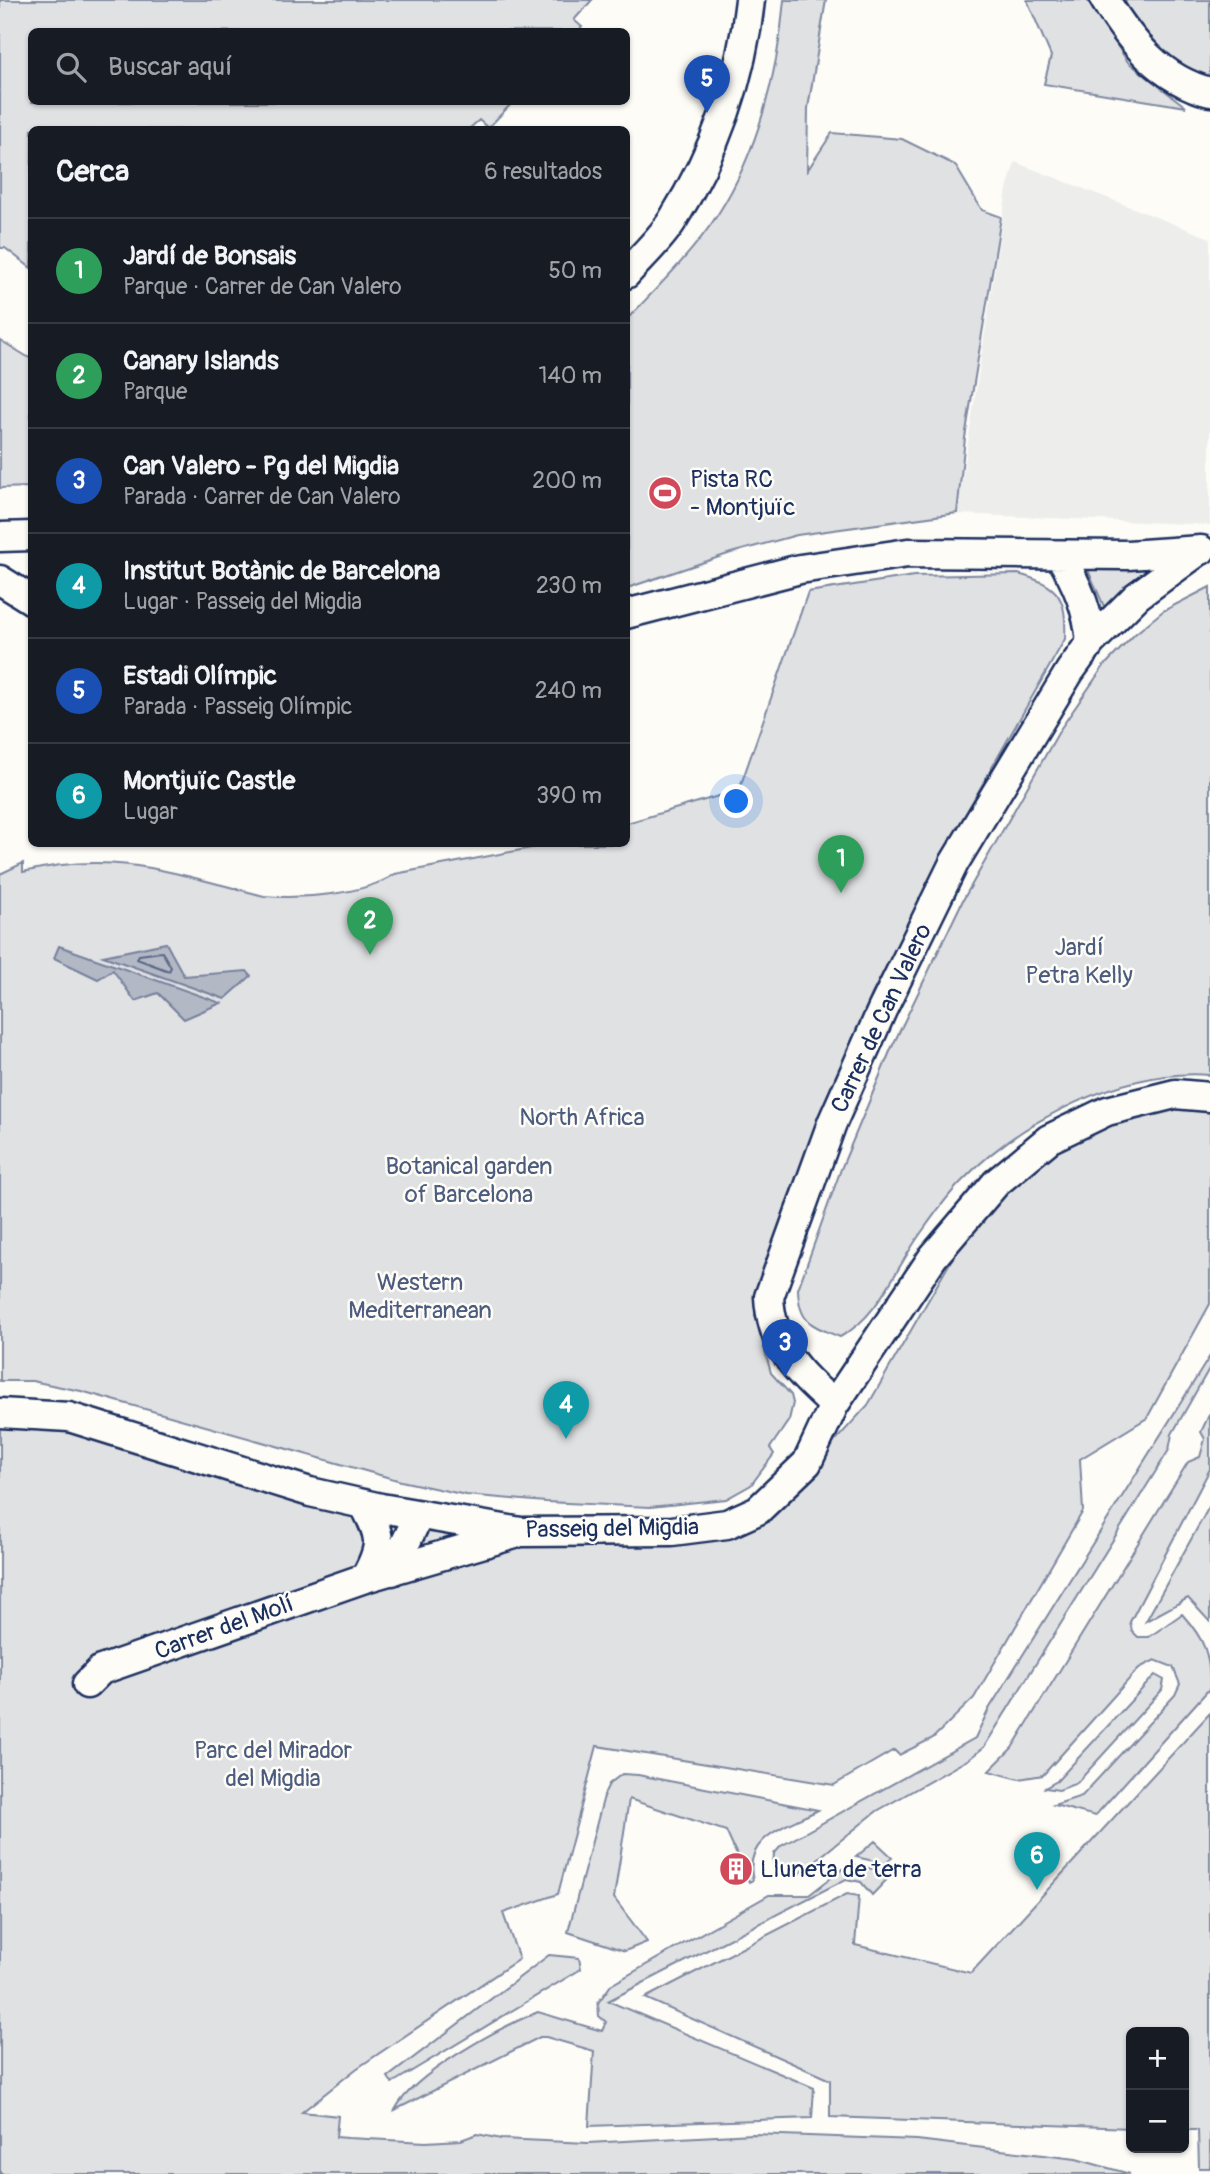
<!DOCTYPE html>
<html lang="es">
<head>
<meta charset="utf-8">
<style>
	:root { --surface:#171b24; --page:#20242c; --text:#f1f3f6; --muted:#9ea1a6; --line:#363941; --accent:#1a73e8 }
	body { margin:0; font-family:Pangolin,sans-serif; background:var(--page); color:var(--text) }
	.controls { position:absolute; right:21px; bottom:21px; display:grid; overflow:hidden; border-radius:10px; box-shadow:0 2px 5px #0004 }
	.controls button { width:63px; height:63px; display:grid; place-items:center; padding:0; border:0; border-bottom:2px solid var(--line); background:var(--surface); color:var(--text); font:35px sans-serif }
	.you { position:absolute; left:737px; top:802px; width:24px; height:24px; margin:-18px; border:5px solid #fff; border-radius:50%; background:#1a73e8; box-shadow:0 0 0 10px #1a73e833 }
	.badge { display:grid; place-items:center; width:46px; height:46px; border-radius:50%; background:var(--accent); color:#fff; font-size:23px; font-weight:700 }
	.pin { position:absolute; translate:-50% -58px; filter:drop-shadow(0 2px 4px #0008) }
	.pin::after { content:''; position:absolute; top:37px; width:24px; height:21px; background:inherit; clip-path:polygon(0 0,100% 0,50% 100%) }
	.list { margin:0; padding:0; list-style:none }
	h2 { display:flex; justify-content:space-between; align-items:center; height:91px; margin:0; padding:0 28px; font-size:30px }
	h2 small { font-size:23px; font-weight:400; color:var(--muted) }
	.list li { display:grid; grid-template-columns:46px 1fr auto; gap:21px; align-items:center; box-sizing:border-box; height:105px; padding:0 28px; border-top:2px solid var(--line) }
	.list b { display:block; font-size:26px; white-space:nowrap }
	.list p { margin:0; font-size:23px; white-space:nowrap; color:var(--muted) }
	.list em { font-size:23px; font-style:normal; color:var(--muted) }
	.icon { flex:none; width:38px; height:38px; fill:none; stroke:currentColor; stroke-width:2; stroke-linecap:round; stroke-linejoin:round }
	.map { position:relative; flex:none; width:1210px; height:2174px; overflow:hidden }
	.search { position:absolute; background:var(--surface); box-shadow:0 2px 5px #0004; left:28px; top:28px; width:602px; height:77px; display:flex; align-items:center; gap:18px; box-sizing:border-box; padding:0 24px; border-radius:10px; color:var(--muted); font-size:26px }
	.panel { position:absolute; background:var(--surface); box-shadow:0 2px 5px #0004; left:28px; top:126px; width:602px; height:721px; border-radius:10px }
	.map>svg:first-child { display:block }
	.built { fill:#edeeec }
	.green { fill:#e0e1e3; stroke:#7e88a0; stroke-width:2 }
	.water { fill:#b3b8c5; stroke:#76819c; stroke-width:2 }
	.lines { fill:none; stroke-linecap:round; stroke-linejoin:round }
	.shore { stroke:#586687; stroke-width:2 }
	.minor-casing { stroke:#1b2f5e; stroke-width:33 }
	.minor { stroke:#fdfcf7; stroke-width:28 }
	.labels { text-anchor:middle; stroke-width:5; stroke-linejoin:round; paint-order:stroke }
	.poi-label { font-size:24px; fill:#1b2f5e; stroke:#fdfcf7; text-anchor:start }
	.park-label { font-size:24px; fill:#4c5c7f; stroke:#fdfcf7 }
	.street-label { font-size:24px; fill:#1b2f5e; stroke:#fdfcf7 }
</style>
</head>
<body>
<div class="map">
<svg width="1210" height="2174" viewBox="0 0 1210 2174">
	<rect width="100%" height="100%" fill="#fdfcf7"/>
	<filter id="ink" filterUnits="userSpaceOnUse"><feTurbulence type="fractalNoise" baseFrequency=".0143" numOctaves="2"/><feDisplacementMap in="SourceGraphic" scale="14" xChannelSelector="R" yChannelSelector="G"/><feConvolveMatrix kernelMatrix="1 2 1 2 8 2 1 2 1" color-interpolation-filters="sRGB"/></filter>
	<g filter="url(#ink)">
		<path class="built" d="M1015 162 1210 238V525L957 514 1007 189Z"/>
		<path class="green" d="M0 0H592L574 20 582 27 578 31 32 32V102H513L488 128 479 120 469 129 32 130 31 268 5 248H0Z
			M784 0H826L808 108 807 171 832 133 902 139 955 165 982 210 1001 217 965 438 957 513 797 535 731 553 627 588V319C657 288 695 250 718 214 758 152 778 72 784 0Z
			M1027 0H1087L1128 62 1186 107 1044 84 1051 56Z
			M1114 0H1210V80C1169 60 1142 37 1114 0Z
			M0 340 31 359V487L0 488Z
			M1155 566 1106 611 1087 568Z
			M1018 574C1059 585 1067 597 1065 639L965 815 872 994 788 1198 757 1291 755 1315 771 1373 791 1395 793 1403 789 1420 770 1448 774 1454 751 1485 726 1499 650 1507 546 1502 466 1495 401 1481 81 1391 32 1381H0V874L23 863V872C115 849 176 874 264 896 301 899 364 895 395 874L552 844H626L627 823 739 790 808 592 914 576Z
			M1210 587V1075C1124 1068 1020 1120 961 1182 946 1197 933 1216 921 1233 896 1267 880 1316 840 1337 811 1325 799 1323 798 1289L841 1169 891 1049 963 900 1061 728 1104 666 1135 634 1163 611Z
			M1183 1105 1210 1106V1304L1147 1418 1080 1459 1083 1511 974 1698 933 1738 899 1755 894 1750 834 1785 597 1746 558 1894 503 1913 519 1959 356 2069 302 2112 338 2116 336 2137 348 2138 426 2142 461 2140 477 2134 501 2139 588 2143 753 2134 917 2140 1076 2159 1130 2174H0V1413L521 1532 727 1510 815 1463 868 1405 967 1233 1018 1174 1094 1127Z
			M1210 1356V1367L1172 1434 1169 1450 984 1747 969 1759 877 1811 799 1874C787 1874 781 1874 773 1864L774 1854 781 1846 975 1738 989 1709Z
			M1210 1413V1469L1130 1622 1132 1631 1138 1637H1149L1182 1614C1205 1640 1210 1654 1210 1688L1095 1816 1054 1805 1082 1796 1175 1695 1180 1684 1173 1667 1155 1660 1139 1668 1043 1775 1019 1779 989 1771 1012 1748 1188 1462 1200 1457 1205 1439 1201 1432Z
			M1210 1505V1622L1188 1598 1146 1621Z
			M1155 1675 1164 1680 1162 1690 1077 1783 1059 1790 1045 1788 1057 1781Z
			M1210 1713V2168H1199L1198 2130H1184V2032H1131V2128L830 2117V2080L645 1998 847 1894 859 1896 855 1945 971 1973Z
			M622 1774 638 1775 818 1810C787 1826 742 1837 753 1880L749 1882 726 1831 629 1799 614 1898 647 1942 625 1951 568 1932 605 1792 609 1784Z
			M875 1841 892 1857 886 1864 856 1857Z
			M849 1864 893 1873 872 1895 861 1882 846 1879 608 2001 814 2088 812 2118 589 2126 594 2051 546 2037H540L395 2110C413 2074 500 2027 538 2012L602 2031 606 2022 599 2016 598 2003 611 1985 769 1895H809Z
			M549 1955 579 1958 581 1969 392 2083 388 2077Z"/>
		<path class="water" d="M166 943 184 976 247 971 251 976 225 999 103 956Z
			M59 946 221 1003 184 1019 158 993 135 1001 113 970 98 979 54 958Z"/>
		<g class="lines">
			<path class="shore" d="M162 952 171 967 169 971 137 959 139 955Z"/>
			<g class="minor-casing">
				<path id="minor" d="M1105 0C1130 41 1161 80 1210 92
					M626 274C641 257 660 240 672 221 714 154 742 78 750 0
					M0 537 32 536
					M1060 555C1077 584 1088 609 1091 642
					M0 580 32 600
					M626 614 800 569 908 553 1128 555 1201 550
					M834 1405C798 1372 772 1349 769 1297L832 1123 882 1010 954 863 1070 671 1091 642 1137 596 1200 550
					M0 1413 69 1417 310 1492 381 1508 521 1532 672 1531 727 1524 758 1510 807 1463 834 1405 933 1257 996 1183 1049 1139 1107 1111 1175 1094 1210 1097
					M364 1504C381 1537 384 1544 365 1578
					M392 1571 419 1515
					M87 1684 101 1670 365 1578 515 1534"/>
			</g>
			<use href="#minor" class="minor"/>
		</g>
	</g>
	<defs>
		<g id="stadium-disc" transform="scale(1.75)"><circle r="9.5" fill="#d1495b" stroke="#fdfcf7"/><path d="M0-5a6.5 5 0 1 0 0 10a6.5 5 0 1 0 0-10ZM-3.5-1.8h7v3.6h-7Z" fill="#fff"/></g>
		<g id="building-disc" transform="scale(1.75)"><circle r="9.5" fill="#d1495b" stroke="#fdfcf7"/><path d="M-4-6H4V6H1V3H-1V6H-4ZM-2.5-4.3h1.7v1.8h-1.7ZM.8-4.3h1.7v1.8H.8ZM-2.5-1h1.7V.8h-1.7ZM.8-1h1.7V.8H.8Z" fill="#fff"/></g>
	</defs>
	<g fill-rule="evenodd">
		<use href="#stadium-disc" x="665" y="493"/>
		<use href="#building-disc" x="736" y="1869"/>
	</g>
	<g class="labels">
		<g class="poi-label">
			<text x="690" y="487">Pista RC<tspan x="690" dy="28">- Montjuïc</tspan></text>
			<text x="760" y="1877">Lluneta de terra</text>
		</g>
		<g class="park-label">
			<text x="1079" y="955">Jardí<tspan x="1079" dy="28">Petra Kelly</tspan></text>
			<text x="582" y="1125">North Africa</text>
			<text x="469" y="1174">Botanical garden<tspan x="469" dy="28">of Barcelona</tspan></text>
			<text x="420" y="1290">Western<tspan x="420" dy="28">Mediterranean</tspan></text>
			<text x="273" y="1758">Parc del Mirador<tspan x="273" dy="28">del Migdia</tspan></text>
		</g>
		<g class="street-label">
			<text transform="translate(881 1018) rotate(-65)" y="8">Carrer de Can Valero</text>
			<text transform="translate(612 1528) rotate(-1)" y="8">Passeig del Migdia</text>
			<text transform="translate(224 1627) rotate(-20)" y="8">Carrer del Molí</text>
		</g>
	</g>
</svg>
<div class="controls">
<button>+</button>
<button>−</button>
</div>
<div class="you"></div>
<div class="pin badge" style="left:841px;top:893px;background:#2e9e5b">1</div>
<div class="pin badge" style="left:370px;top:955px;background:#2e9e5b">2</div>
<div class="pin badge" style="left:785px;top:1377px;background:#1a4fb4">3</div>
<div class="pin badge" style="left:566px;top:1439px;background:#0f9aa8">4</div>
<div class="pin badge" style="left:707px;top:113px;background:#1a4fb4">5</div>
<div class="pin badge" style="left:1037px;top:1890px;background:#0f9aa8">6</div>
<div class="search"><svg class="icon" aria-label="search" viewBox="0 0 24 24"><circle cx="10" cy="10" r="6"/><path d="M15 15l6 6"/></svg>Buscar aquí</div>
<section class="panel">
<h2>Cerca<small>6 resultados</small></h2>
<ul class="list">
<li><span class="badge" style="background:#2e9e5b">1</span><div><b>Jardí de Bonsais</b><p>Parque · Carrer de Can Valero</p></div><em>50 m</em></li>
<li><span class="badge" style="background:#2e9e5b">2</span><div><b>Canary Islands</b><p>Parque</p></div><em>140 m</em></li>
<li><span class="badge" style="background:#1a4fb4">3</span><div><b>Can Valero - Pg del Migdia</b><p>Parada · Carrer de Can Valero</p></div><em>200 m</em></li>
<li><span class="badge" style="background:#0f9aa8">4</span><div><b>Institut Botànic de Barcelona</b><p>Lugar · Passeig del Migdia</p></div><em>230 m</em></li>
<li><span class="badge" style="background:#1a4fb4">5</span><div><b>Estadi Olímpic</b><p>Parada · Passeig Olímpic</p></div><em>240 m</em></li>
<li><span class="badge" style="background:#0f9aa8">6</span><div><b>Montjuïc Castle</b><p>Lugar</p></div><em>390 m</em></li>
</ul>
</section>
</div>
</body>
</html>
